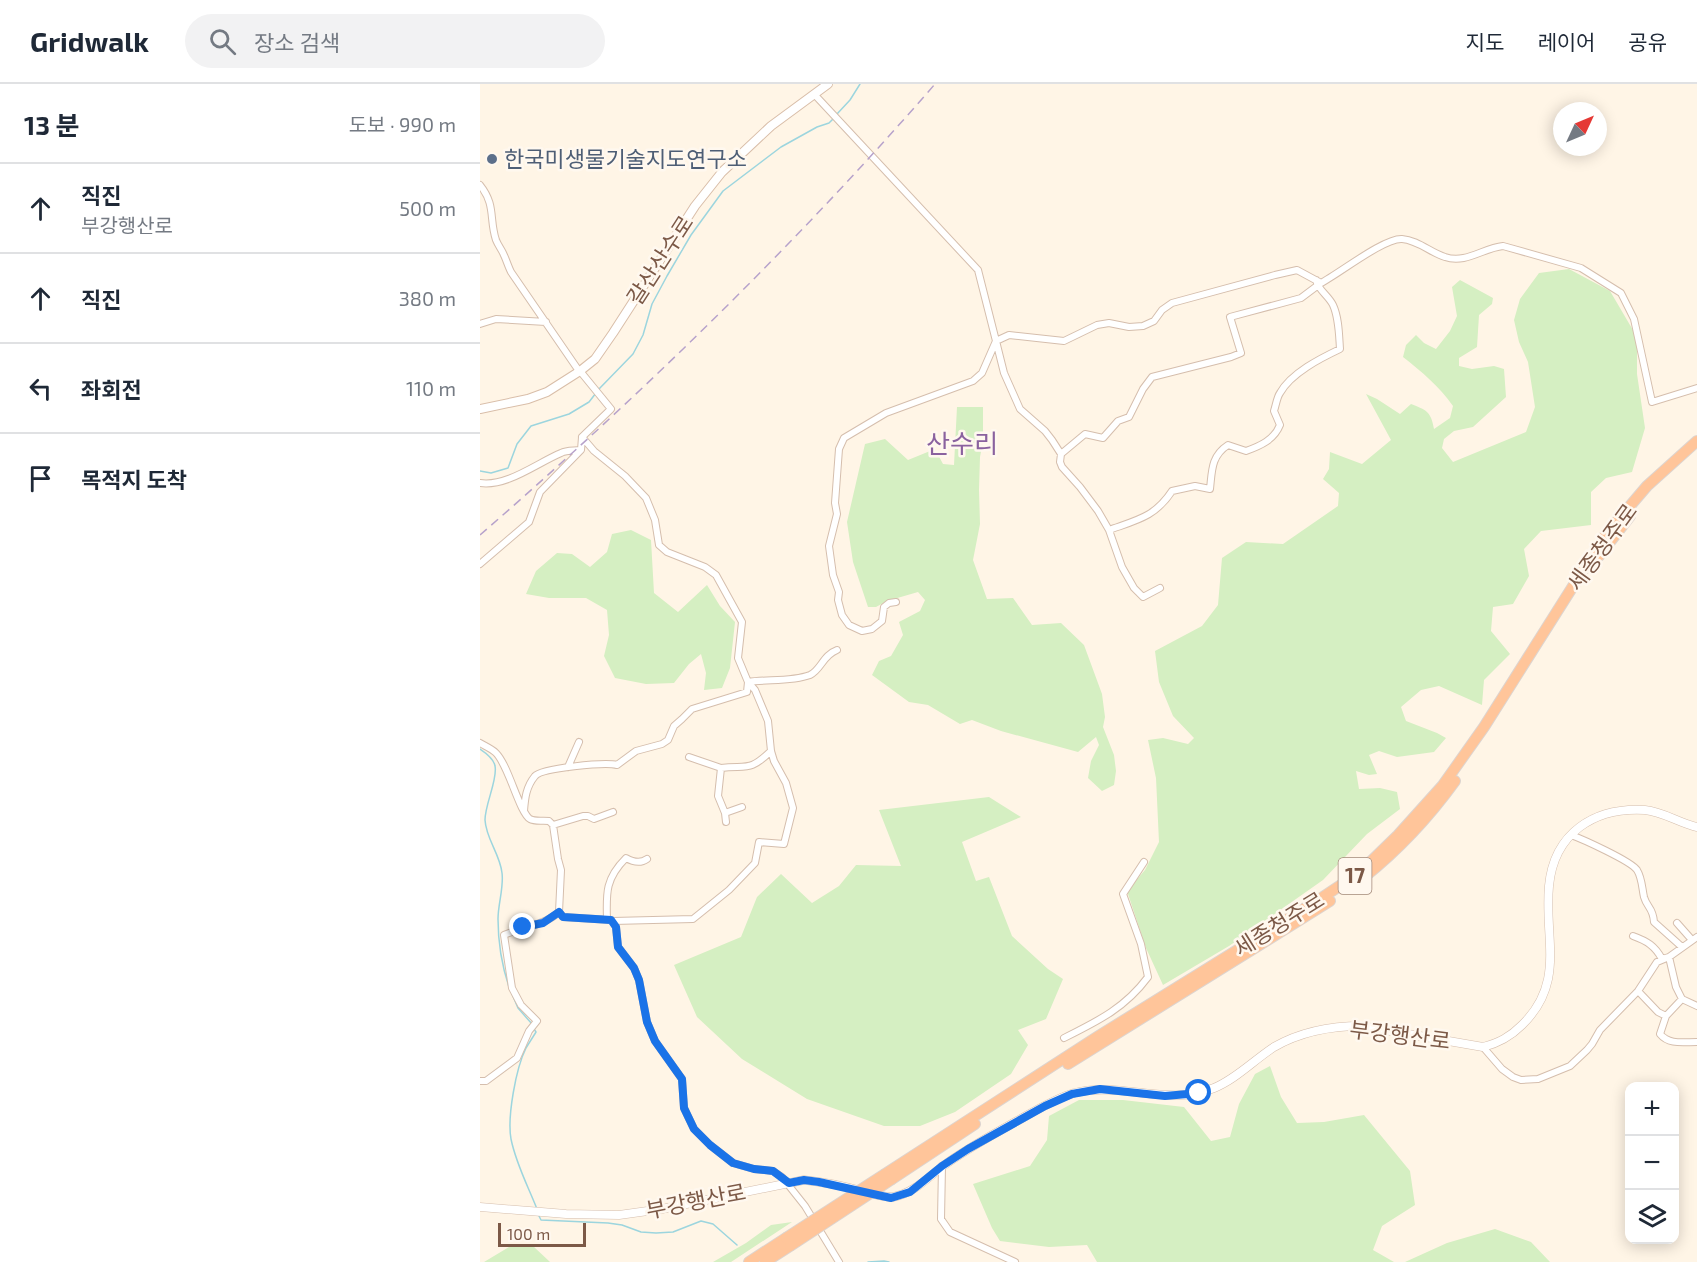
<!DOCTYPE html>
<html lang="ko">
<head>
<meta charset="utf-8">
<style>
	:root { --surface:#fff; --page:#f2f2f3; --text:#1f2937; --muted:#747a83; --line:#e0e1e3 }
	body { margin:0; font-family:"Exo 2","Noto Sans KR",sans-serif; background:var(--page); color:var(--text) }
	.controls { position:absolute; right:18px; bottom:18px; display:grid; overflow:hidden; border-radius:12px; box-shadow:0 3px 15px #0003 }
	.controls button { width:54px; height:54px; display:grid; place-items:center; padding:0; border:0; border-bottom:2px solid var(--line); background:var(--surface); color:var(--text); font:30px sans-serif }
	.compass { position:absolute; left:1073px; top:18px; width:54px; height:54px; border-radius:50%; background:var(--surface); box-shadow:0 3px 15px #0003; rotate:46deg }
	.scale { position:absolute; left:18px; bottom:15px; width:88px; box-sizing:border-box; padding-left:6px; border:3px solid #7c5947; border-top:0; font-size:16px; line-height:21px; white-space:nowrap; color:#7c5947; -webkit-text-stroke:4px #fff8ef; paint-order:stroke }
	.stop { position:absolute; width:18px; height:18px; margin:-14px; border:4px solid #1a73e8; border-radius:50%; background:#fff }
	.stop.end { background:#1a73e8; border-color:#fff; box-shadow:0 2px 6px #0008 }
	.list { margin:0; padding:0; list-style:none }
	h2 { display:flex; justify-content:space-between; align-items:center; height:78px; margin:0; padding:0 24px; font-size:26px }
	h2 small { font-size:20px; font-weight:400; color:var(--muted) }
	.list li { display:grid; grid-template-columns:39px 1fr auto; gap:18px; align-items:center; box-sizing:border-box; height:90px; padding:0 24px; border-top:2px solid var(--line) }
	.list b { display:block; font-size:22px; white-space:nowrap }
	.list p { margin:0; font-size:20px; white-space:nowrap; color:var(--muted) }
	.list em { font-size:20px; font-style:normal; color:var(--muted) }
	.icon { flex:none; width:33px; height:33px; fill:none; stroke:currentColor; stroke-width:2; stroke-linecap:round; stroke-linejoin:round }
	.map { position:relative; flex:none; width:1217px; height:1178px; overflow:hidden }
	header { display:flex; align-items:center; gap:36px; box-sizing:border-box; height:84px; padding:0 30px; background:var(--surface); border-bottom:2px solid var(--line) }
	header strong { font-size:28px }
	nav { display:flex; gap:33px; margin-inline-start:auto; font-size:21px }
	.search { width:420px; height:54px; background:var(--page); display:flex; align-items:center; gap:15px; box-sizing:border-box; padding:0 21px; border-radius:33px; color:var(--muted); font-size:22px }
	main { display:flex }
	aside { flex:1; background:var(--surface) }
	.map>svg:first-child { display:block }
	.green { fill:#d5efc2 }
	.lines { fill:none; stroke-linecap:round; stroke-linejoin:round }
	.stream { stroke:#9cd5de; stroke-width:1.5 }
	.minor-casing { stroke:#d5bead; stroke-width:8 }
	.tertiary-casing { stroke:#d5bead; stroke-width:9 }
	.secondary-casing { stroke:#d9bea9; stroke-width:10 }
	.trunk-casing { stroke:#ddd4cf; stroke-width:12 }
	.minor { stroke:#fff; stroke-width:6 }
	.tertiary { stroke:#fff; stroke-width:8 }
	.secondary { stroke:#fff; stroke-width:8 }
	.trunk { stroke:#ffc59a; stroke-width:10 }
	.rail { stroke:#b7a2cb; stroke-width:1.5; stroke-dasharray:9 6; stroke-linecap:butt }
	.trunk-bridge-casing { stroke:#ddd4cf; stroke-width:12; stroke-linecap:butt }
	.trunk-bridge { stroke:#ffc59a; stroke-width:10 }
	.route { stroke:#1a73e8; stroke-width:8 }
	.service-dot { fill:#5c6f8a; stroke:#fff8ef; stroke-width:2 }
	.labels { text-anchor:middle; stroke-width:5; stroke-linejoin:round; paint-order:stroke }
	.shield { fill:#fff8ef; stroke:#a38979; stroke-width:1.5 }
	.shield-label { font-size:21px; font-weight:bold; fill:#7c5947 }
	.service-label { font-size:22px; fill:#4e5e75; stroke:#fff8ef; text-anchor:start }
	.street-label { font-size:22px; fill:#7c5947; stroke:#fff8ef }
	.quarter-label { font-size:26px; fill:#8a629f; stroke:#fff8ef }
</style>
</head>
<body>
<header>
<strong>Gridwalk</strong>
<div class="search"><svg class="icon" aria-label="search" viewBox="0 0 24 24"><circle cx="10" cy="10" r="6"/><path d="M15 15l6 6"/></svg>장소 검색</div>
<nav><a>지도</a><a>레이어</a><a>공유</a></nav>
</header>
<main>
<aside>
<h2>13 분<small>도보 · 990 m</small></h2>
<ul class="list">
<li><svg class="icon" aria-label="ahead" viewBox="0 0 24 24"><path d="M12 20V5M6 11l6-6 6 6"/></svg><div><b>직진</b><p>부강행산로</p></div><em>500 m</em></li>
<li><svg class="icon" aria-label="ahead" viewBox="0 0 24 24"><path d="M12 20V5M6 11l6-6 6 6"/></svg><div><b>직진</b></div><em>380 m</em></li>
<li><svg class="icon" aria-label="left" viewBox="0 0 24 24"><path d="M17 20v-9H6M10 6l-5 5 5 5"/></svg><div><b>좌회전</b></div><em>110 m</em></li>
<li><svg class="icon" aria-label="arrive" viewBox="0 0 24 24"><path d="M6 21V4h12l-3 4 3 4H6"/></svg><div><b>목적지 도착</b></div></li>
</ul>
</aside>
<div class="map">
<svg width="1217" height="1178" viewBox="0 0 1217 1178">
	<rect width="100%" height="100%" fill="#fff5e6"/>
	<path class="green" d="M1089 185 1130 207 1157 253V290L1165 344 1152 388 1126 394 1111 408V441L1061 447 1044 465 1049 492 1033 520 1013 523 1011 547 1030 570 1004 596 1002 621 959 602 941 606 921 623 926 637 957 649 966 654 954 668 917 673 899 667 889 671 897 690 889 691 876 687 879 705 900 704 917 708 920 725 887 750 843 796 749 862 683 901 666 864 647 807 665 786 679 758 676 694 668 656 683 654 708 660 714 654 693 632 679 598 675 567 722 542 738 521 742 474 766 458 803 460 858 422 859 409 843 395 849 385 850 368 882 380 911 356 886 310 897 315 920 330 931 320C946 326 951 327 954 345L970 334 973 322C959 302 942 288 923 273L926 261 936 251 944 259 956 265 970 247 977 232 972 203 980 196 1013 214 1012 220 999 231 997 263 979 274V282L992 285 1014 282 1024 285 1026 313 993 343 974 347 964 355 962 364 973 378 1046 348 1055 323 1048 278 1039 258 1034 236 1040 215 1059 189Z
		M477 323H503V357L500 373 499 406 500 440 493 476 507 515 533 514 552 541 581 539 604 561 622 610 625 633 623 643 634 671 636 687 634 701 622 707 608 694 611 677 619 661 616 653 598 668 521 647 492 636 480 640 448 621 429 618 392 591 399 577 411 572 423 551 419 538 440 527 445 516 438 508 407 517 396 523H388L373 478 367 438 385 360 405 355 428 376 455 365 463 380 474 381Z
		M151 446 171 456 174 509 198 528 227 501 240 522 255 538 250 584 242 604 224 606 226 589 221 570 209 580 194 599 166 600 135 594 124 572 129 551 127 526 106 514H69L46 510 56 487 77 469 92 470 110 483 127 468 132 450Z
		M509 713 541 733 482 758 496 797 509 793 532 852 568 885 583 895 566 935 538 946 548 961 531 990 475 1028 440 1042H404L327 1015 262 975 217 933 194 881 261 853 277 813 301 790 332 819 359 802 376 781 421 782 399 726Z
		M790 982 801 1013 817 1039 844 1038 884 1031 930 1087 935 1121 902 1142 893 1166 914 1178H617L607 1161 569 1163 520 1157 512 1144 493 1100 550 1082 567 1056 569 1032 599 1016H643L704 1023 731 1057 750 1053 759 1020 775 990Z
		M312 1138 251 1178H233L266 1159 291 1141Z
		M1015 1145 1051 1158 1070 1178H925L967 1159Z
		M53 1162 70 1178H4L29 1163Z"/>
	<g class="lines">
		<path class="stream" d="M357 30 370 16 380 0
			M119 305 153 270 163 251 172 220 187 192 211 151 243 107 301 63 337 43 349 39 354 34
			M0 387 11 389 28 384 37 360 51 342 89 330 109 318 116 309
			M0 665C6 669 14 675 15 682 18 695 5 720 5 736 6 755 20 770 22 789 24 803 18 820 18 835 18 856 22 882 29 903
			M32 910 38 924 52 940
			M54 945 56 948C53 953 49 959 46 964 36 984 27 1033 31 1055 36 1080 48 1102 57 1125
			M59 1132 61 1136 128 1139 142 1141 161 1148 176 1149 193 1148 221 1137 233 1140 257 1161
			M388 1178 404 1177 409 1178"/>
		<g class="minor-casing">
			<path id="minor" d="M334 10 498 186 516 257 529 251 584 257 617 241 629 239 649 243 663 242 674 237 682 226 692 219 795 191 817 186 841 199C860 189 904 154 922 155 938 156 951 169 965 173 986 180 1003 164 1023 162L1101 184 1141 209 1154 235 1172 318 1217 304
				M0 101C16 121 9 135 16 156 18 161 21 165 23 169 26 175 28 182 31 188L99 287
				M0 240 16 235 66 238
				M516 257 524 289 540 325 565 347 572 356 581 370 580 378 582 383 600 403 618 427 629 446 642 483 654 504 663 513 680 504
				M581 370 605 350 623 354 638 337 649 333 663 305 672 293 751 273 761 269 750 233 821 214 837 202
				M0 399C27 403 57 379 81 369 87 366 94 367 100 366
				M629 446C657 436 675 433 692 407L715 402 730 405C732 387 731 372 748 361L766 367C780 362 794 356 800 341L794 327C796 321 797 313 800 309 811 289 841 274 860 265 859 251 859 234 853 221 848 211 838 206 836 196
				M0 480 49 438 60 408 101 366 102 353
				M416 518 409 519 404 523 402 537 392 545 382 547 369 541 362 531 358 516 359 508 353 491 349 462 357 430 355 419 359 365 364 354 406 329 493 297 502 289 516 257
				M268 598C288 595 311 598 330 591 341 586 343 571 357 566
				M0 659C5 662 12 665 16 669 29 682 39 728 50 735 55 738 63 736 69 737L73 741 78 775 81 786 79 828 83 833 131 836 133 837 213 835 249 806 275 779 279 758 304 760 313 724 306 699 294 677 291 667 288 637 275 606 268 598
				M209 673 241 684
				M88 683 99 658
				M44 727C45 714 46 703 55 692 62 684 125 678 137 681L156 667 182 660 188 656 194 642 202 635 212 625 267 608 268 598 258 574 262 538 236 491 225 483 187 468 179 461 175 436 166 414 145 392 114 367 102 353 131 325 100 287
				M245 729 262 723
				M246 738 245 729 238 712 241 684C268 681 269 688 291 667
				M73 741 103 732H108L114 735 133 728
				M1091 751C1102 755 1151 777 1157 786 1162 794 1162 804 1164 813 1167 824 1173 823 1174 838L1202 863
				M127 835C126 808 126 794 146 774 153 778 160 780 167 775
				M133 837 136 843 138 863 154 884 159 896 167 938 175 957 202 995 204 1024 214 1045 230 1061 253 1079 274 1085 293 1087 302 1093 325 1122 359 1178
				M1197 839 1212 856
				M1153 852C1167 857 1175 862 1182 875L1189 873 1196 903 1202 915 1217 922
				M1158 907 1178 928 1186 932 1180 950C1189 961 1203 958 1217 958
				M1186 932 1202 915
				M584 954C618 937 645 924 668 893L661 860 643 810 664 778
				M1003 963 1022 985 1033 993 1041 996 1058 995 1090 982 1107 966 1112 960 1120 946 1158 907 1177 878 1189 873 1217 853
				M0 997H6L37 974 49 947 57 937 41 921 32 904 24 851C42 843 65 841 79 828
				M462 1082 461 1135 470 1148 535 1178"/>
		</g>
		<g class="tertiary-casing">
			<path id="tertiary" d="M0 1123 86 1130 139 1131 182 1125 324 1096C344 1098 363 1102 382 1107 391 1109 404 1114 413 1113 434 1109 447 1094 463 1082 486 1065 512 1051 537 1037 555 1027 574 1015 594 1009 641 997 688 1023 734 1004 756 995 774 976 794 963 820 948 852 942 882 942L1003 963C1019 959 1030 953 1042 941 1086 898 1064 855 1069 802 1074 749 1114 723 1165 726 1184 728 1199 739 1217 743"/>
		</g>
		<g class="secondary-casing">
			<path id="secondary" d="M0 325 48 315 67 308 100 287 115 275 133 249 215 122 242 88 291 42 348 0"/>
		</g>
		<g class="trunk-casing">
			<path id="trunk" d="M1119 472 1150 432
				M883 794C917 767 949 733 975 697
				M588 980 850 817
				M405 1090 617 953 843 813 879 789 918 751 963 701 1004 643 1126 450 1167 402 1217 357
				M412 1095 495 1040
				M269 1178 306 1154
				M285 1178 310 1162"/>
		</g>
		<use href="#minor" class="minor"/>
		<use href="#tertiary" class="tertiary"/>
		<use href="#secondary" class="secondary"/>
		<use href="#trunk" class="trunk"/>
		<path class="rail" d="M0 451C161 311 315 161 455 0"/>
		<g class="trunk-bridge-casing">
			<path id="trunk-bridge" d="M306 1154 405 1090
				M310 1162 412 1095"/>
		</g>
		<use href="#trunk-bridge" class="trunk-bridge"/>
	</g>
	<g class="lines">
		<path class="route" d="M43 843 63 839 79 828 83 833 131 836 136 843 138 863 154 884 159 896 167 938 175 957 202 995 204 1024 214 1045 230 1061 253 1079 274 1085 293 1087 309 1099 324 1096 339 1098 411 1114 430 1108 462 1082 488 1065 565 1022 592 1010 620 1005 685 1012 719 1009"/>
	</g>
	<circle class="service-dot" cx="12" cy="75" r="6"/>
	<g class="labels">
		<rect class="shield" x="858.5" y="774" width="33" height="36" rx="4.5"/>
		<g class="shield-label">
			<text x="875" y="799">17</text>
		</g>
		<g class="service-label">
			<text x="24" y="83">한국미생물기술지도연구소</text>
		</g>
		<g class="street-label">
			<text transform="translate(180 176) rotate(-57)" y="8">갈산산수로</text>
			<text transform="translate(1122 463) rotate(-54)" y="8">세종청주로</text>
			<text transform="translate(799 840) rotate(-32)" y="8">세종청주로</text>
			<text transform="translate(920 951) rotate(7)" y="8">부강행산로</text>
			<text transform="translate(216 1117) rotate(-11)" y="8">부강행산로</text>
		</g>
		<g class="quarter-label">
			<text x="482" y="369">산수리</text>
		</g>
	</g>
</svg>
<div class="controls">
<button>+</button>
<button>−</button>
<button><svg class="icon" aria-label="layers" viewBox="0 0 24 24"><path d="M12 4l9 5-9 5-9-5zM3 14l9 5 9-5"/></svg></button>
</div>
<svg class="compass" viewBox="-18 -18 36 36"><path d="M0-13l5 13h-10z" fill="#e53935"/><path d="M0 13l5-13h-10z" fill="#747a83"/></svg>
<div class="scale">100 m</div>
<div class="stop" style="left:719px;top:1009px"></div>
<div class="stop end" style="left:43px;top:843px"></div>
</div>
</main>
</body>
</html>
